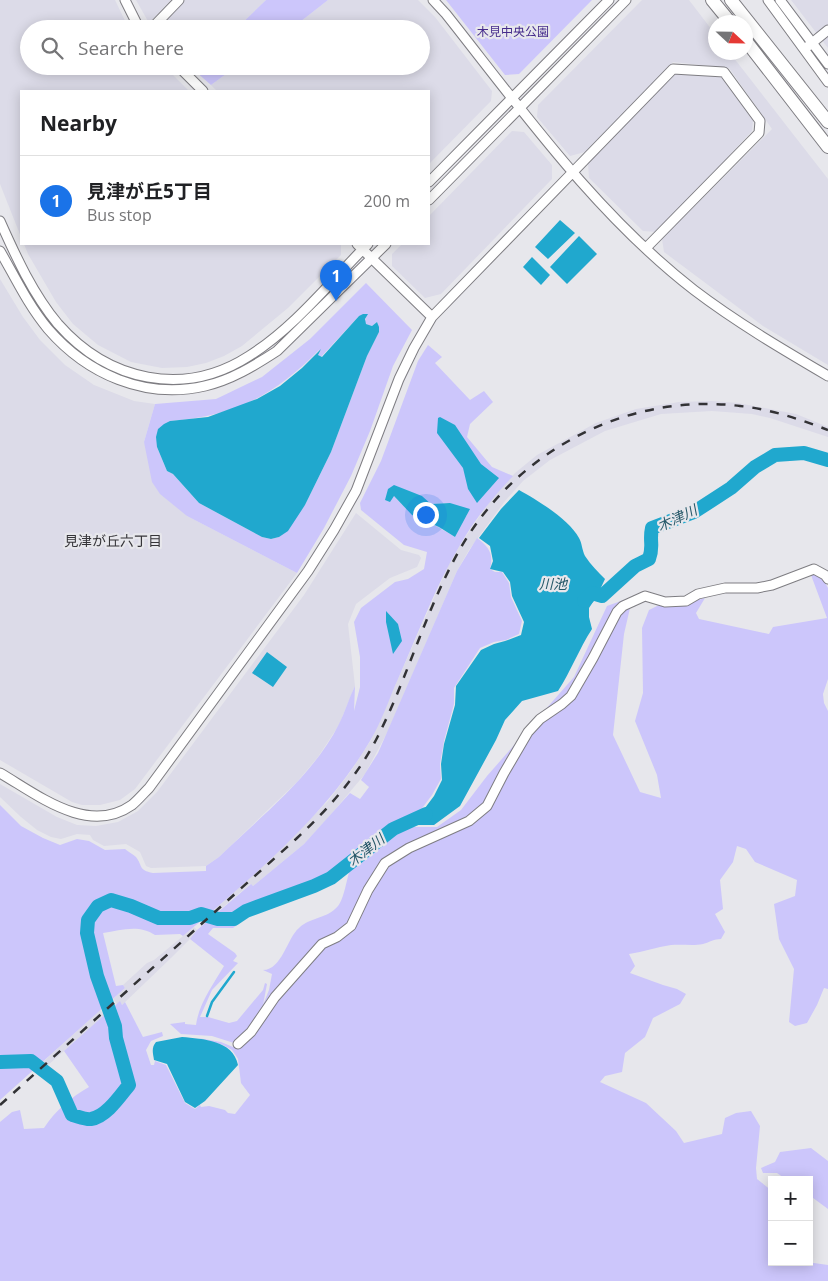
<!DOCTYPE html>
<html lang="en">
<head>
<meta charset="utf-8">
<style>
	:root { --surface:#fff; --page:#f6f6f6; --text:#202124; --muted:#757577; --line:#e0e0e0; --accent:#1a73e8 }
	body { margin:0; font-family:"Open Sans","Noto Sans JP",sans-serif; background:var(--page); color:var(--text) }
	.controls { position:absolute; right:15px; bottom:15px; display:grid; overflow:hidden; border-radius:0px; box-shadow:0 2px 12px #0003 }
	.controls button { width:45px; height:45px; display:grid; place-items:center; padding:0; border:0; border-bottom:1px solid var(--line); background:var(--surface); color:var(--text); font:25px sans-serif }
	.compass { position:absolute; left:708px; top:15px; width:45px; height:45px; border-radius:50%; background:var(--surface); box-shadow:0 2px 12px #0003; rotate:112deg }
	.you { position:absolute; left:425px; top:514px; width:18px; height:18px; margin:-12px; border:4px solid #fff; border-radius:50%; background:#1a73e8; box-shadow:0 0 0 8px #1a73e833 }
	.badge { display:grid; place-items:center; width:32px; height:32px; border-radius:50%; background:var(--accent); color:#fff; font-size:16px; font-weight:700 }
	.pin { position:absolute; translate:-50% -41px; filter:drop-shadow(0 1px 2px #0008) }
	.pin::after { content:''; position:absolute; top:26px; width:18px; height:15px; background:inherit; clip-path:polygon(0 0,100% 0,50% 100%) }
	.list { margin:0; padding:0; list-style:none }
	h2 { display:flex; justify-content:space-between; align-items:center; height:65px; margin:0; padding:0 20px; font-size:21px }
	h2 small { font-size:16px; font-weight:400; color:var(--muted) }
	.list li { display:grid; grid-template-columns:32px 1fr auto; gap:15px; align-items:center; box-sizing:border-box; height:90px; padding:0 20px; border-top:1px solid var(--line) }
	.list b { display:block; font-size:19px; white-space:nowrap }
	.list p { margin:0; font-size:16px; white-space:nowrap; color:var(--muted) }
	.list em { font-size:16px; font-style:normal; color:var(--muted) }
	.icon { flex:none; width:28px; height:28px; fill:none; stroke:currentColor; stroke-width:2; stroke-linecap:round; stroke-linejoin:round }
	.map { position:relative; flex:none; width:828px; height:1281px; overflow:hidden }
	.search { position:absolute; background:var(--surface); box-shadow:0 2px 12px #0003; left:20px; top:20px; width:410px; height:55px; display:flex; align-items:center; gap:12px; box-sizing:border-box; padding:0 18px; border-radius:28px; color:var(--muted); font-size:19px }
	.panel { position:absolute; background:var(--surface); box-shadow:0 2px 12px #0003; left:20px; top:90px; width:410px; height:155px; border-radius:0px }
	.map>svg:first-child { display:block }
	.built { fill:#dcdbe8 }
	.green { fill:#ccc6fb; fill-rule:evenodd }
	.water { fill:#20a8ce }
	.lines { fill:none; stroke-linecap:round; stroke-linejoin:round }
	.stream { stroke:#20a8ce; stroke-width:2.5 }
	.river { stroke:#20a8ce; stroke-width:14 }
	.minor-casing { stroke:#7e7d82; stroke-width:11 }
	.highway-casing { stroke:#7e7d82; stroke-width:14 }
	.minor { stroke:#fff; stroke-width:9 }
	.highway { stroke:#fff; stroke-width:12 }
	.rail { stroke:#323235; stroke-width:2.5; stroke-dasharray:9 9; stroke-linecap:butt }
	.labels { text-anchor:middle; stroke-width:4.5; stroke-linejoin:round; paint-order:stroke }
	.park-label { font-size:12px; fill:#452b8b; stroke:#e7e7ec }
	.water-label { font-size:14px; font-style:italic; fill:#255768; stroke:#e7e7ec }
	.neighbourhood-label { font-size:14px; fill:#363539; stroke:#e7e7ec }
</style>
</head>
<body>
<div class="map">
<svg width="828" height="1281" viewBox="0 0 828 1281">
	<rect width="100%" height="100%" fill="#e7e7ec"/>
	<path class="built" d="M0 0H115L129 29H29V66H164L189 91H21V237L0 184Z
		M136 0H171L149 23Z
		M185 0H266L236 29H157Z
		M328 0H418L435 17 492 91 491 101 429 164V91H217L211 85 237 66H421V29H291Z
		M642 0H689L715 34 716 52 730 53 828 179V365L763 326 664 252 662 239 772 129 729 68 673 62 585 152 570 156 537 117 538 105Z
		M791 0H828V48Z
		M675 72 723 77 753 120 752 131 658 232 643 231 589 178 588 163Z
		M512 131 524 132 552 165V179L441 294 425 298 392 266V254L402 244H429V216Z
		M24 244H341V255L288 308 242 346 224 356 206 363 187 367 162 368 131 362 98 345 73 324 56 302 28 254Z
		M0 279 23 317 40 340 65 365 94 385 134 401 155 404 144 442 187 516 297 573 135 789 120 800 100 805H82L72 802 0 760Z
		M712 401 738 403 796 414 828 427V437L770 418 752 414 712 411 661 414 605 431 550 460 523 481 505 501 469 550 457 571 388 731 365 774 327 819 304 844 253 886 250 884 222 908 220 905 284 845 328 801 351 771 371 740 448 566 460 545 490 501 515 473 537 455 596 423 636 409 679 402Z
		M356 513 401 550 419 555 421 558 417 567 390 578 356 604 348 624 355 686 339 725 318 757 297 782 219 857 206 866 151 868 146 866 140 852 126 844 104 846 93 840 90 835 77 834 61 839 51 837 37 830 21 817 0 797V784L57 817 77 825 96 826 118 822 138 811 157 792 304 595Z
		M194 927 198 931 172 957 122 1005 120 1002 117 1004 113 999 125 988 123 985 147 963 154 960Z
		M100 1010 105 1015 47 1066 43 1062Z"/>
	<path class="green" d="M266 0H328L291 29H236Z
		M446 0H592L519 74 505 75Z
		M203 66H237L211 85 195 71Z
		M366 283 412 330 393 366 370 431 351 476 324 528 297 573 187 516 160 494 152 482 144 442 155 404 216 399 262 377 310 339ZM359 316H366L365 322 366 324 372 326 377 322 379 332 367 356 331 452 305 505 279 537 271 539 262 537 199 503 173 474 167 471 157 447 170 421C234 417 275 395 319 350L318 355 321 357Z
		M428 345 442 357 435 363 470 400 484 391 493 402 470 424 467 437 492 467 513 476C493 497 475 519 460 545 435 587 418 634 398 679 389 699 382 721 370 741 327 815 248 881 183 936L180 934 155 935C139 924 121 930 103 933L116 986 123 985 125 988 0 1100V805L21 826 43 838 60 845 77 839 89 841 105 850 125 849C128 852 133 854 136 857 143 866 138 870 153 873L206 871V866L219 857C260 817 313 776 339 724 345 712 349 698 355 686L354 711 360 687V657L354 622 361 608 395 582 408 579 424 569 427 552 404 545 361 510 360 503 381 461 418 361ZM412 493 422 496 431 504C449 503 455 501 467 515L463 520 455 537C433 523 412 517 394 496Z
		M477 538C489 547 494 554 490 569L495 572H502L509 583 511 597 522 621 519 634 506 640 494 642 480 648 454 688V704L444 741 440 764 441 779 432 795 420 811 405 817 410 827H437L461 810 487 776 574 677 607 606 629 598 630 608 624 634 613 735 640 792 661 798 657 775 635 721 643 693 642 628 649 610 659 605 681 604 705 598 696 613 699 619 769 634 773 627 827 618 811 575H821L828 588V679L823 694 824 703 828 711V989L824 988 817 1005 807 1023 795 1026 789 1022 794 969 779 939 774 904 795 896 797 880 755 862 746 849 737 846 733 862 720 880 723 909 715 914 725 932 721 939C714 939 710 942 703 944 693 946 682 944 671 945 656 947 644 952 629 954L635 966 630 973 663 985 677 989 686 994 680 1004 653 1018 645 1037 625 1053 622 1072 605 1076 600 1082 646 1103 676 1131 684 1143 722 1134 725 1118 736 1113 751 1111 760 1126 756 1168 757 1179 772 1191V1262H807L828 1265V1281H0V1122L12 1112 20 1110 24 1129 44 1128C55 1111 71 1097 89 1087L64 1051 120 1001 122 1005 125 1002 143 1037 162 1032 163 1036 151 1041 146 1050 151 1065H154L155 1061 166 1065 185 1103 195 1109 200 1105 201 1107 209 1106 225 1110 228 1113 235 1114 250 1095 241 1083 238 1059 232 1050 223 1045 198 1038 221 1042 233 1047 236 1046 234 1043 212 1036 181 1034 170 1024 185 1022V1024L196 1025C199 1003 213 985 224 966L190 939 197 930 251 884 253 886 304 844 350 793 360 799 369 787 361 780 378 753 457 571ZM350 869C347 878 344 899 338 906 327 919 310 917 299 928 287 938 282 970 263 970L272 974 269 990 263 1005 267 984 265 983 263 990 237 1021 229 1023 208 1017H200L212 990 238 963 233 961 237 956 235 953 208 934 213 928H233L254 912 260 901 299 888 333 873Z
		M811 1148 828 1161V1209L809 1195V1180H787L777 1173H763L761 1168 775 1162 780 1152Z"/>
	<path class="water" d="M560 220 575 233 548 259 535 247Z
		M579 236 597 254 567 284 550 267Z
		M532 257 550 275 541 285 523 267Z
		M363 314H368L365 319 366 324 372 326 377 322 379 327V332L367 356 331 452 305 505 288 531 279 537 271 539 262 537 199 503 173 474 167 471 157 447 156 437 158 429 164 424 170 421 208 417 257 399 280 386 302 368 321 349 318 355 322 357 359 316Z
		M440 417 455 425 481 464 499 478 477 503 468 489 463 468 437 433 438 418Z
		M394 485 422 496 431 504 450 503 470 509 455 537 439 527 412 515 394 496 390 502 385 500 388 489Z
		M519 490C537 500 569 519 579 538 582 543 582 550 585 556 591 565 598 572 605 579L597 596 589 608V617L592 629C579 649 571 671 558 691L522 701 505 720 496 740 460 806 434 825H411L408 818 422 812 434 796 442 780 441 764 444 744 455 705 456 686 481 650 494 644 505 641 521 635 524 622 512 596 510 582 503 572 490 569 493 561 490 546 479 538 501 509Z
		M386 611 398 624 402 641 393 654 386 622Z
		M267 652 287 667 273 687 252 673Z
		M182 1037C203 1039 233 1040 238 1065L205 1101 195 1108 185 1102 167 1064 154 1060C153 1053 151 1048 156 1042Z"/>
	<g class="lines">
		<path class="stream" d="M207 1016 212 1002 234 972"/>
		<path class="river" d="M584 601 592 593 602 596 635 566 649 559C654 546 649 541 652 528L694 512 731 488 755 467 775 455 804 453 828 460
			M0 1062 31 1061 57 1081 72 1115C77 1116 86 1120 91 1119 106 1117 120 1096 129 1085L116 1038 115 1026 97 976 87 933 88 920 98 906 111 900 131 906 159 918H190L201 914 218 919H234L246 911 314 886 331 878 393 829 426 814"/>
		<g class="minor-casing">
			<path id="minor" d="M125 0 137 24 142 29
				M433 0 446 14C522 110 596 214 694 290 736 322 782 349 828 376
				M768 0 828 82
				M780 0 828 64
				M151 29 179 0
				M807 47 828 30
				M178 66 203 91
				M429 182 609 0
				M429 200 626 0
				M0 221C16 257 33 294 58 324 108 381 184 398 249 356 295 327 330 282 368 244
				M357 244 432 317
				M0 251C15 277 28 305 48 329 87 374 145 400 205 386 231 380 254 366 277 351L386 244
				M0 773C38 795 88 836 132 805 138 800 143 794 149 788L308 571 334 530 356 491 399 379 414 348 432 317 673 69 724 72 760 121 759 133 646 248
				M238 1044 251 1032 275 997 322 944 337 937 351 926 368 890 385 863 409 848 469 821 487 806 504 773 528 732 540 719 562 704 571 696 593 658 617 612 623 606 645 596 665 602 686 601 698 594 725 588H757L772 585 814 569 825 575 828 579"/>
		</g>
		<g class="highway-casing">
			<path id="highway" d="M712 0 730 22
				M731 0 828 122
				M746 41 828 147"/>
		</g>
		<use href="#minor" class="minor"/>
		<use href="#highway" class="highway"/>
		<path class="rail" d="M0 1105 296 839C328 809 357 777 377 738 408 677 426 609 460 549 516 451 627 392 740 406 770 409 799 419 828 430"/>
	</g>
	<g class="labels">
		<g class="park-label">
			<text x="513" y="36">木見中央公園</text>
		</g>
		<g class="water-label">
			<text transform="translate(677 518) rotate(-25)" y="5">木津川</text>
			<text x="553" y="589">川池</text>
			<text transform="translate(366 850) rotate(-38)" y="5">木津川</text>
		</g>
		<g class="neighbourhood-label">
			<text x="113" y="546">見津が丘六丁目</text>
		</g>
	</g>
</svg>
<div class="controls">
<button>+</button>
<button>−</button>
</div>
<svg class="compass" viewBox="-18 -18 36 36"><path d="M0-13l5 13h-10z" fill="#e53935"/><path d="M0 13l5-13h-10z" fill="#757577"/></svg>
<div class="you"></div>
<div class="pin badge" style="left:336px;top:301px">1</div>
<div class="search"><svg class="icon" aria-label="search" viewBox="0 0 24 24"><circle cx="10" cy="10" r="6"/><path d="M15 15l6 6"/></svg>Search here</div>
<section class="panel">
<h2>Nearby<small></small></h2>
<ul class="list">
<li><span class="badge">1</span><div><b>見津が丘5丁目</b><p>Bus stop</p></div><em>200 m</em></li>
</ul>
</section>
</div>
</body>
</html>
